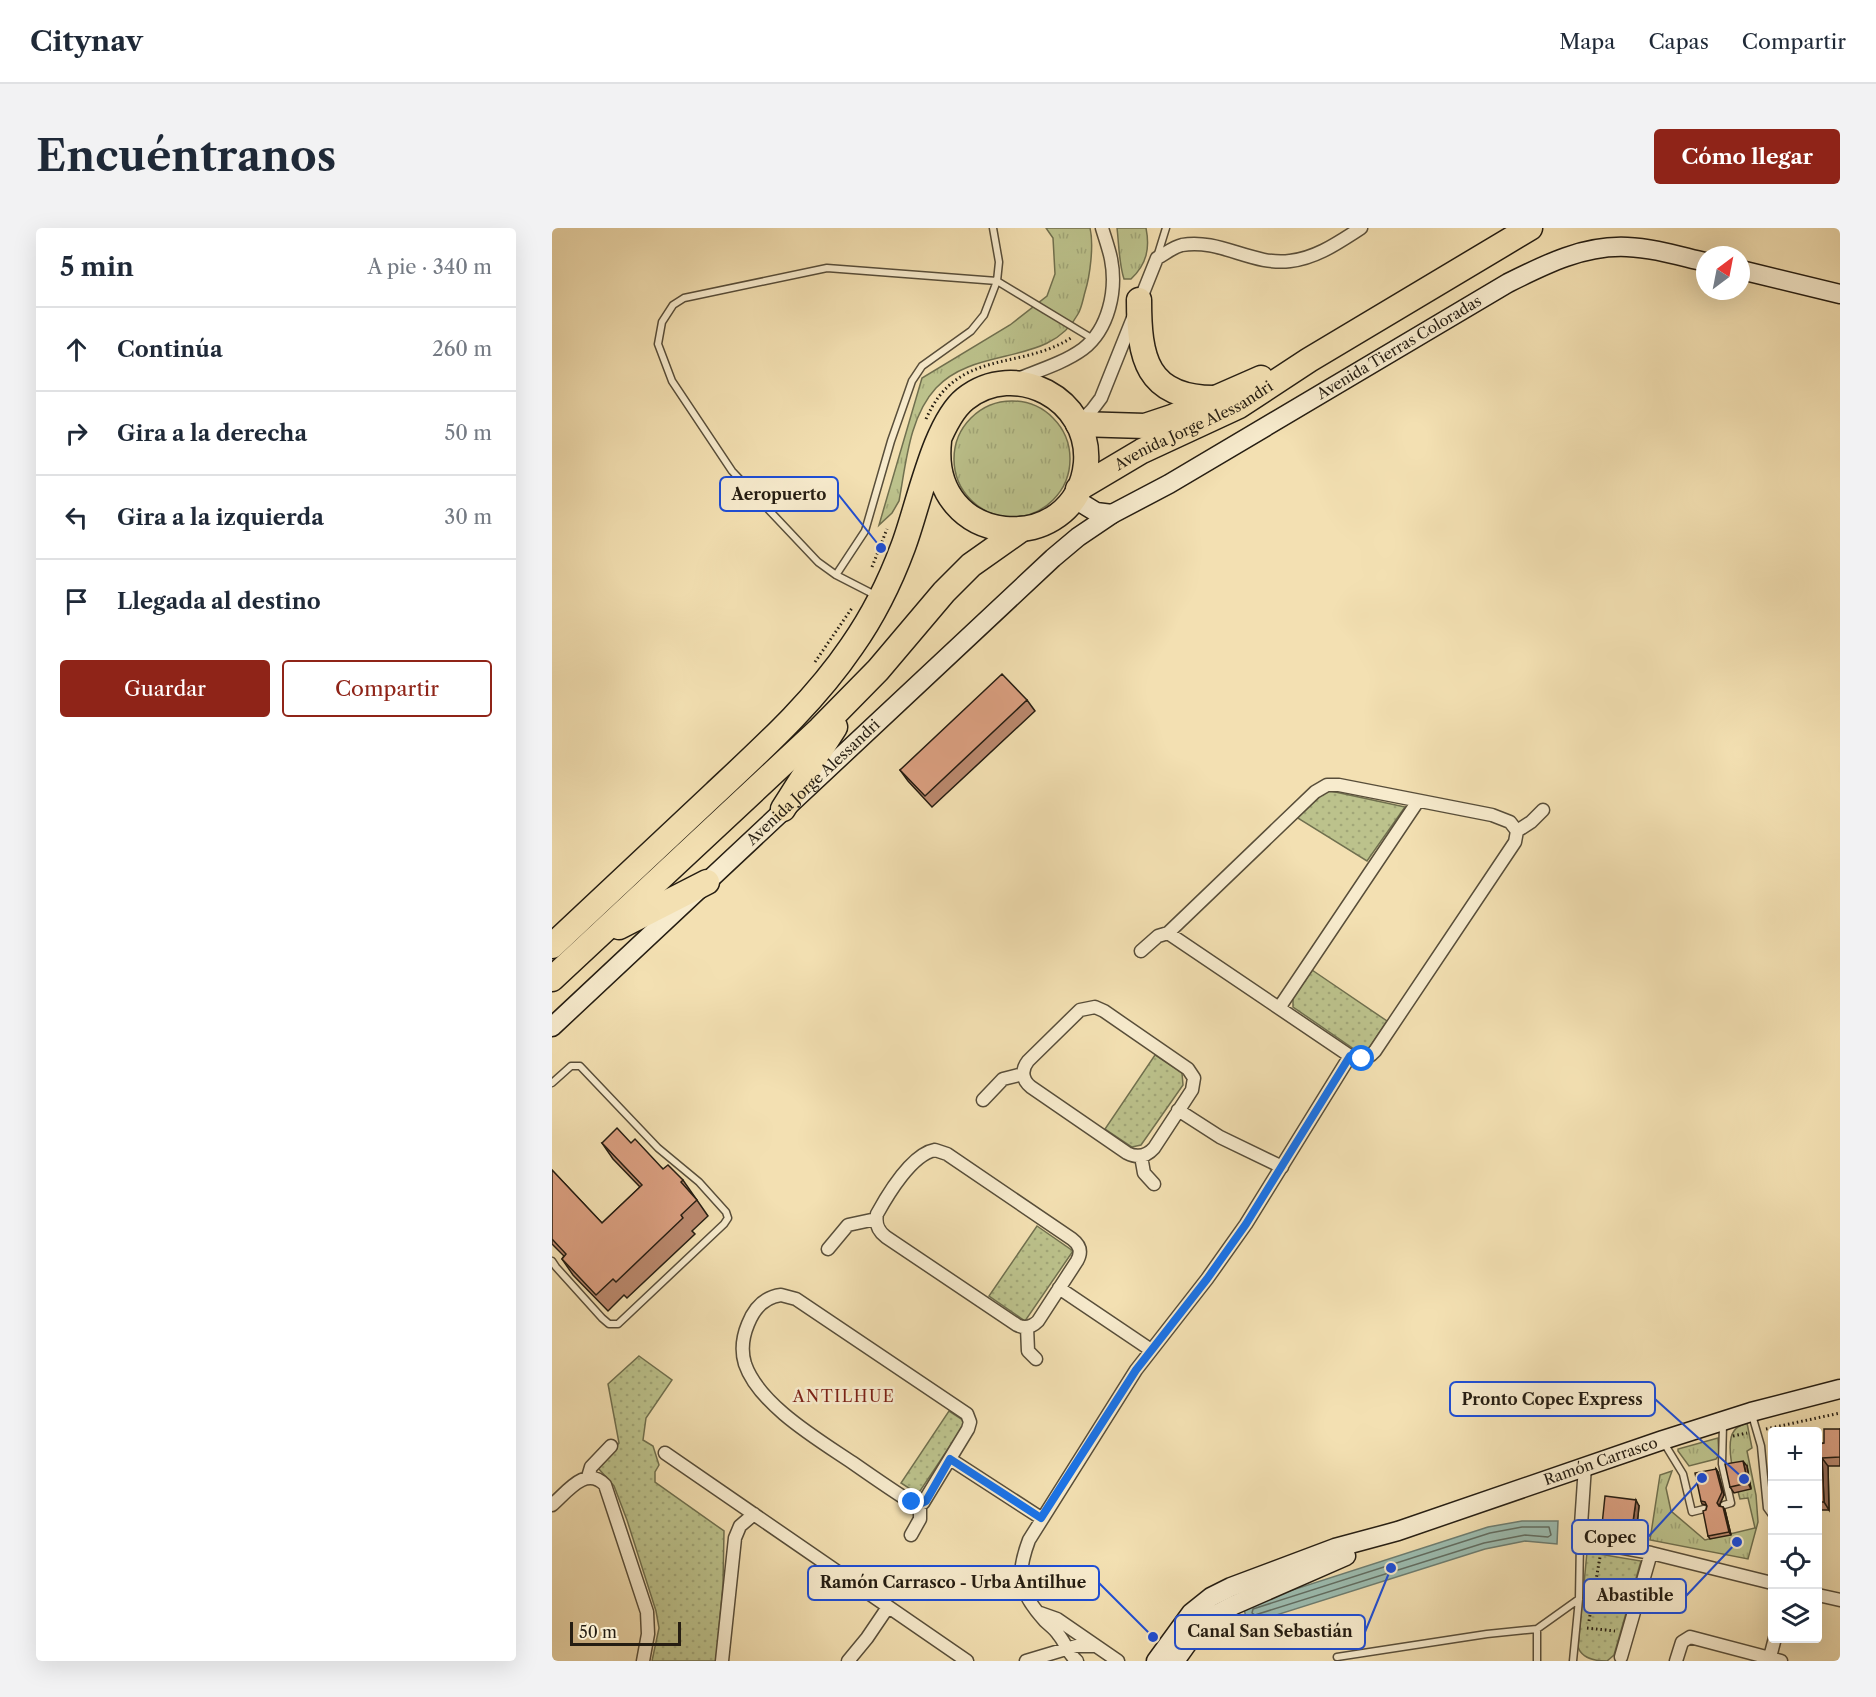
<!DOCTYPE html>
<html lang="es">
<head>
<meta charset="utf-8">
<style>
	:root { --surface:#fff; --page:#f2f2f3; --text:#1f2937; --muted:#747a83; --line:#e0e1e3; --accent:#8f2418 }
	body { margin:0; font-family:"Libre Caslon Text",serif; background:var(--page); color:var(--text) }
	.controls { position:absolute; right:18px; bottom:18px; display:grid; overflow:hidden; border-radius:6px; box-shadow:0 6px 24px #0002 }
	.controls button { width:54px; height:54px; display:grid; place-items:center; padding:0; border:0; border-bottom:2px solid var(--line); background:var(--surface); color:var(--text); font:30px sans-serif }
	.compass { position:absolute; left:1144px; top:18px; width:54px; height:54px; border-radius:50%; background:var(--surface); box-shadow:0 6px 24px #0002; rotate:32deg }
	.scale { position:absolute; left:18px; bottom:15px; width:111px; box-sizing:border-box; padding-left:6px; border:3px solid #251d12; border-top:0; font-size:16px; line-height:21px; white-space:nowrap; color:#251d12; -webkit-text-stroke:4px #f7ebcd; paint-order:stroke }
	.stop { position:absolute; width:18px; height:18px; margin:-14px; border:4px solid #1a73e8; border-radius:50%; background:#fff }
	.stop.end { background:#1a73e8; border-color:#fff; box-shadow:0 2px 6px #0008 }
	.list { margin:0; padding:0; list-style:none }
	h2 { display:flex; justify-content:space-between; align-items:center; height:78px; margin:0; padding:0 24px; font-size:26px }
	h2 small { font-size:20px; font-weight:400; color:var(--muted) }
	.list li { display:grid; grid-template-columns:39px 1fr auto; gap:18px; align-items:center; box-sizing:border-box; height:84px; padding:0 24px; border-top:2px solid var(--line) }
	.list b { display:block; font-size:22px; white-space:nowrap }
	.list em { font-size:20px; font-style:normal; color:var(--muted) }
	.actions { display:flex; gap:12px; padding:18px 24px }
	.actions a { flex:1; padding:14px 0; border:2px solid var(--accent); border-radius:6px; text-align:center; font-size:21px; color:var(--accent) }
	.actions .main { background:var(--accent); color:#fff }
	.icon { flex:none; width:33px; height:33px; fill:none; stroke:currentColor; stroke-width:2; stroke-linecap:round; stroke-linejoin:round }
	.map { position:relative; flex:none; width:1288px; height:1433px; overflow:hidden; border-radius:6px }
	header { display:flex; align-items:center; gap:36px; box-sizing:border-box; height:84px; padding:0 30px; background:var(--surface); border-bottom:2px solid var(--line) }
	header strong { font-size:28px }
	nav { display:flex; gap:33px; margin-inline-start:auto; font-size:21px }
	.intro { display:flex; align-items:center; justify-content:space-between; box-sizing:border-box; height:144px; padding:0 36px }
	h1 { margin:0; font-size:42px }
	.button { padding:15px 27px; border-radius:6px; background:var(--accent); color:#fff; font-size:21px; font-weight:700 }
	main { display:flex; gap:36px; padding:0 36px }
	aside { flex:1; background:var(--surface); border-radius:6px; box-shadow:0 6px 24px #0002 }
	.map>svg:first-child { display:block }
	.grass { fill:url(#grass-tufts); stroke:#70704f; stroke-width:1.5 }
	.park { fill:url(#park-dots); stroke:#70704f; stroke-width:1.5 }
	.water { fill:#9cbdb1; stroke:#6c7d71; stroke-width:1.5 }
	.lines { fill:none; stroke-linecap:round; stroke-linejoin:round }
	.shore { stroke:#606d62; stroke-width:1.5 }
	.lane-casing { stroke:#584e3a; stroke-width:9 }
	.street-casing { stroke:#584e3a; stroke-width:15 }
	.secondary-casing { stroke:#251d12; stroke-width:21 }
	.highway-casing { stroke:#251d12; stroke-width:27 }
	.path { stroke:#251d12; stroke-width:3; stroke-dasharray:1.5 3; stroke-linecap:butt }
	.lane { stroke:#f7ebcd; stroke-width:6 }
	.street { stroke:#f7ebcd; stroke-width:12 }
	.secondary { stroke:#f7ebcd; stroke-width:18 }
	.highway { stroke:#f3e0b2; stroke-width:24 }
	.wall { fill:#bb896e; stroke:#251d12; stroke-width:1.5 }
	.shaded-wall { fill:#996f5a; stroke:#251d12; stroke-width:1.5 }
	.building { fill:#da9f80; stroke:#251d12; stroke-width:1.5 }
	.route { stroke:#1a73e8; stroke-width:8 }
	.labels { text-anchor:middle; stroke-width:5; stroke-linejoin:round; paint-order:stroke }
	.street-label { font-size:15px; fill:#251d12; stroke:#f7ebcd }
	.neighbourhood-label { font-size:16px; letter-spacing:1.5px; fill:#7a1f14; stroke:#f7ebcd }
	.leader { fill:none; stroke:#1d4ed8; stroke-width:2 }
	.callout-dot { fill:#1d4ed8; stroke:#f7ebcd; stroke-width:2 }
	.callout { fill:#f7ebcd; stroke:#1d4ed8; stroke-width:2 }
	.callout-label { font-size:16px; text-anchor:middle; font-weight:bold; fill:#251d12 }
</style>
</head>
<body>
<header>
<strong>Citynav</strong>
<nav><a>Mapa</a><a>Capas</a><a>Compartir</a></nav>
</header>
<div class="intro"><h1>Encuéntranos</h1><a class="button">Cómo llegar</a></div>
<main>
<aside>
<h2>5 min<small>A pie · 340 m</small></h2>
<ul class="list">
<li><svg class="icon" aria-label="ahead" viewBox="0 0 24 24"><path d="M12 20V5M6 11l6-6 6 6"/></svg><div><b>Continúa</b></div><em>260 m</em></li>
<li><svg class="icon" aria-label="right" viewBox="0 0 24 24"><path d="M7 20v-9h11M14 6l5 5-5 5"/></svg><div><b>Gira a la derecha</b></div><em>50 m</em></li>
<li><svg class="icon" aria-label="left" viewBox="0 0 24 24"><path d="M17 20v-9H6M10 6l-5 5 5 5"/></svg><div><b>Gira a la izquierda</b></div><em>30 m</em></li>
<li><svg class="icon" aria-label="arrive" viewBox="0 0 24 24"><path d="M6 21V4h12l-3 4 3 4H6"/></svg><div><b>Llegada al destino</b></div></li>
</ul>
<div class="actions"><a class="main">Guardar</a><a>Compartir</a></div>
</aside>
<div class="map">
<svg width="1288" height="1433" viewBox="0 0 1288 1433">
	<defs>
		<pattern id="grass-tufts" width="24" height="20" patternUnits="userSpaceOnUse" patternTransform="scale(1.5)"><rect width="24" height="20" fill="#bcc28c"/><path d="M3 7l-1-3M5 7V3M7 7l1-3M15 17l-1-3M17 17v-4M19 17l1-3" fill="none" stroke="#a1a678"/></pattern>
		<pattern id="park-dots" width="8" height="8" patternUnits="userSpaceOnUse" patternTransform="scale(1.5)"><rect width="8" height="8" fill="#bcc28c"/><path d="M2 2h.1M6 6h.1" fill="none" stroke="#a1a678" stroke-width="1.8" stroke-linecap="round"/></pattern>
	</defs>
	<rect width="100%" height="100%" fill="#f3e0b2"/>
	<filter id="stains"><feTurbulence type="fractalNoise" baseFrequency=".00333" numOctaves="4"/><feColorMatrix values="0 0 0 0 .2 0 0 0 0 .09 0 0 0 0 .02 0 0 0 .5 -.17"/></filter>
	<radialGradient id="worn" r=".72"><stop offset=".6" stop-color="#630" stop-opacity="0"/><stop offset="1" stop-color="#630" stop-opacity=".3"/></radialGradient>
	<path class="grass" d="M494 0H538C542 17 538 48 533 64 531 71 530 79 526 86 498 139 424 117 384 160 357 189 354 236 347 273L340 285 327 297 370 150 458 97 495 68 503 46 501 10Z
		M565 0H594C598 20 595 36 579 51H572C567 36 567 17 565 0Z
		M402 231a58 58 0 1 1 116 0a58 58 0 1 1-116 0Z
		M1195 1195 1200 1220 1195 1223 1204 1267 1206 1294 1196 1331 1098 1312 1108 1247 1120 1243 1114 1260 1119 1283 1153 1312 1203 1300 1196 1270 1188 1271C1184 1256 1172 1216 1182 1203 1185 1198 1190 1197 1195 1195Z
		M1166 1210 1167 1227 1164 1231 1137 1238 1126 1223V1221Z"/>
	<path class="park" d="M774 562 853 579 815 633 744 589Z
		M760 742 835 793 812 828 741 779V770Z
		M603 827 630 845 631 857 589 917 580 919 553 901Z
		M485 998 521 1023 473 1093 437 1068Z
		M87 1128 120 1152 94 1190 91 1212 101 1218 107 1237 103 1244V1254L172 1303 171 1356 164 1433H100L107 1400 104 1383 75 1292 62 1258 46 1240 67 1215 56 1156Z
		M397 1183 414 1194 366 1266 349 1255Z
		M1035 1324 1089 1333 1062 1427 1055 1433C1043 1433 1030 1431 1026 1419Z"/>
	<path class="water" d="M970 1293H1006L1005 1316 973 1313 933 1321 696 1396 691 1378 936 1299Z"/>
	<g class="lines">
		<path class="shore" d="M970 1299H997L999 1307 996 1309 973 1307 932 1315 703 1387 700 1385 701 1381 938 1305Z"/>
		<g class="lane-casing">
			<path id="lane" d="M605 29 614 0
				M284 347 313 303 339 213 360 153 370 138 419 103 432 87 445 53 447 34 441 0
				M323 367 284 347 266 334 180 243 120 153 106 116 110 94 121 77 132 70 275 40 445 53 541 111
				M0 855 19 838H28L106 920 147 954 174 984 176 990 172 996 66 1096H57L50 1090 4 1039 0 1033
				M1200 1187 1209 1218 1215 1280 1220 1287
				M1171 1196 1170 1236 1179 1275 1172 1277
				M1112 1215 1131 1246 1140 1284 1152 1281
				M985 1401V1433
				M785 1429 935 1406 985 1401 1027 1371
				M1021 1433 1027 1371 1028 1312"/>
		</g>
		<g class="street-casing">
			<path id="street" d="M463 152C485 143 512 135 531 121 557 101 565 62 559 31 557 21 553 10 550 0
				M527 195 540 182 549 170 605 30C613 26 621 19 630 17 667 10 701 38 738 33 765 30 787 14 809 0
				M965 603 979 594 991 582
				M589 723 606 708 616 705 763 564 775 557H787L940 587 958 594 965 603 963 614 823 823C816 831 808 833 798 828L616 705
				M543 779 552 783 636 841 642 850 640 862 602 920C594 929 585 930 575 925L479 859C470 852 469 842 476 833L528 782Z
				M727 780 866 573
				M431 872 451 851 471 846
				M626 882 668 909 730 939
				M383 922 395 926 520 1011C528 1017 530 1024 525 1033L486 1093C480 1099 473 1101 465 1097L334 1009C326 1003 323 996 325 986 336 966 360 926 383 922Z
				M589 928 592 945 602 956
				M276 1021 296 997 324 991
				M507 1060 599 1122
				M229 1067 244 1071 415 1186 418 1194 416 1201 371 1275 362 1276C341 1263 321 1249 301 1235 267 1212 207 1177 193 1136 189 1123 191 1108 196 1096 202 1081 212 1069 229 1067Z
				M475 1099 476 1123 484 1131
				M113 1225 415 1433
				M398 1231 489 1290
				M1033 1238 1028 1312 1099 1325 1220 1355
				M36 1249 39 1239 59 1218
				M0 1277C15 1264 34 1237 53 1257L95 1384 96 1406 91 1433
				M359 1307 368 1291V1276
				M1266 1367 1288 1372
				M488 1385 505 1391 566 1433
				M1069 1429 1099 1325
				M170 1433 183 1310 188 1298 202 1286
				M296 1433 315 1410 336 1379
				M474 1433 524 1418H544
				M525 1433C515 1425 514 1415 506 1406 503 1401 497 1397 493 1393 467 1364 463 1349 477 1312L584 1142 655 1051 694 996 798 828
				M1124 1433 1130 1414 1138 1409 1229 1433
				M1217 1433 1223 1410"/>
		</g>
		<g class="secondary-casing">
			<g id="secondary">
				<path d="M1189 42 1288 66"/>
				<path d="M521 270 544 284 560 286"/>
				<path id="s1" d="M0 799 501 330 526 309 560 286 617 256 956 55C994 36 1032 17 1075 19 1102 20 1127 28 1153 34"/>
				<path id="s2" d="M604 1433 639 1385 659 1369 679 1359 783 1320 846 1303 1111 1212 1199 1184 1288 1161"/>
				<path d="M623 1433 643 1405 661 1388 682 1377 794 1328"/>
			</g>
		</g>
		<g class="highway-casing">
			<g id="highway">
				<path d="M587 72C587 129 594 170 662 170"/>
				<path d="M526 196 593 198 620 189 709 150"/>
				<path id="s3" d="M526 261 590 223 687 178 757 132 978 0"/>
				<path d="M231 581 283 499"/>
				<path d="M67 699 155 654"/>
				<path d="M0 718C54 667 109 616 163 565 212 519 262 474 300 418 321 388 338 354 351 319 366 280 382 196 413 171 463 131 539 171 534 235 525 331 375 322 387 213"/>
				<path d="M0 751 268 501 326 442 392 364 419 337 470 301"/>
			</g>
		</g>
		<path class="path" d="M374 191C405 120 467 143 519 110
			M320 339 335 301
			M263 434 300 380
			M1214 1201 1288 1185
			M1181 1208 1195 1205
			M1042 1362 1073 1366
			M1037 1393 1048 1329
			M1035 1400 1063 1403"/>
		<use href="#lane" class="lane"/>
		<use href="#street" class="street"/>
		<use href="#secondary" class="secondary"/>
		<use href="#highway" class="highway"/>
	</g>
	<path class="wall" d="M475 472 483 483 380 579 356 553 348 542Z
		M50 915H79L111 941 131 952 156 988 140 1003 143 1006 75 1070 72 1067 56 1083 21 1047 10 1031 12 1028 0 1016V942L50 995 88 959 61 931Z
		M1288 1201V1238H1276L1277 1282H1266V1216L1272 1215Z
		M1195 1238 1199 1261 1182 1265 1178 1259Z
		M1164 1241 1166 1244 1172 1267 1167 1278 1171 1279 1173 1282 1179 1307 1158 1311 1156 1308 1154 1282 1155 1277 1150 1276 1149 1273Z
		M1087 1278 1084 1307 1053 1303 1050 1297Z"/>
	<path class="shaded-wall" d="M1270 1230 1276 1238 1277 1282 1272 1274Z
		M1191 1233 1195 1238 1199 1261 1196 1255Z
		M1164 1241 1166 1244 1172 1267 1167 1278 1165 1275Z
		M1084 1272 1087 1278 1084 1307 1080 1301Z
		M1171 1279 1173 1282 1179 1307 1177 1304Z"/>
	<path class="building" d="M450 446 475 472 373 568 348 542Z
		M65 900 79 915 83 911 111 941 116 937 131 952 129 954 145 972 129 987 131 990 64 1054 61 1051 44 1067 10 1031 14 1026 0 1011V942L50 995 90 957 50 915Z
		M1272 1201H1288V1229L1270 1230 1272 1274H1266V1216L1272 1215Z
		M1191 1233 1196 1255 1178 1259 1173 1236Z
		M1164 1241 1170 1264 1165 1275 1167 1278 1171 1279 1177 1304 1156 1308 1151 1283 1154 1282 1155 1278 1153 1274 1149 1273 1143 1245Z
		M1053 1268 1084 1272 1080 1301 1050 1297Z"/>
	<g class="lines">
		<path class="route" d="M360 1274 365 1277 374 1273 398 1231 489 1290 584 1142 655 1051 694 996 798 828 810 831"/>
	</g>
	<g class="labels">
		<g class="street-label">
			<text dy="5" stroke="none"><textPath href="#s1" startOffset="1092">Avenida Tierras Coloradas</textPath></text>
			<text dy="5" stroke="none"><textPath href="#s3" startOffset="132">Avenida Jorge Alessandri</textPath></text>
			<text dy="5" stroke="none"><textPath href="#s1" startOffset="358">Avenida Jorge Alessandri</textPath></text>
			<text dy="5" stroke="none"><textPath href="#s2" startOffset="498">Ramón Carrasco</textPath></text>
		</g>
		<g class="neighbourhood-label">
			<text x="292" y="1174">ANTILHUE</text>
		</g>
	</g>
	<path class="leader" d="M329 320L286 266M1192 1251L1103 1171M1150 1250L1096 1309M601 1409L547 1355M1185 1314L1134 1368M839 1340L813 1404"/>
	<g class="callout-dot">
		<circle cx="329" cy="320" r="6"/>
		<circle cx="1192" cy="1251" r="6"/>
		<circle cx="1150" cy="1250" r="6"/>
		<circle cx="601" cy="1409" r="6"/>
		<circle cx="1185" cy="1314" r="6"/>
		<circle cx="839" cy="1340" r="6"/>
	</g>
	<g class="callout">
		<rect x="168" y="249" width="118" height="34" rx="6"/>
		<rect x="898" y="1154" width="205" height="34" rx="6"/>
		<rect x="1020" y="1292" width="76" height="34" rx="6"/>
		<rect x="256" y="1338" width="291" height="34" rx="6"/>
		<rect x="1032" y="1351" width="102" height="34" rx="6"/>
		<rect x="623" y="1387" width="190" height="34" rx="6"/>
	</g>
	<g class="callout-label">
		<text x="227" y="272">Aeropuerto</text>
		<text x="1000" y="1177">Pronto Copec Express</text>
		<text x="1058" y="1315">Copec</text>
		<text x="401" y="1360">Ramón Carrasco - Urba Antilhue</text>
		<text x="1083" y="1373">Abastible</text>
		<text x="718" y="1409">Canal San Sebastián</text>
	</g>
	<rect width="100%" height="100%" filter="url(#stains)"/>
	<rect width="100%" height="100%" fill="url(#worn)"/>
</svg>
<div class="controls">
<button>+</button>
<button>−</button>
<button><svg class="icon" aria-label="locate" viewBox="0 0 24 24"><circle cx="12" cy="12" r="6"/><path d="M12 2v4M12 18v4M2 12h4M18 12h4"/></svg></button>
<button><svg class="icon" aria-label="layers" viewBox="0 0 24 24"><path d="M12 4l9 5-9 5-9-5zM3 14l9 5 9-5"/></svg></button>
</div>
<svg class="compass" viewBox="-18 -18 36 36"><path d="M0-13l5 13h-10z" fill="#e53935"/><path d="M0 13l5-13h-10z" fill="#747a83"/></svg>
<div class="scale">50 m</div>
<div class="stop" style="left:810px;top:831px"></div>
<div class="stop end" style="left:360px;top:1274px"></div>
</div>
</main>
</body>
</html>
